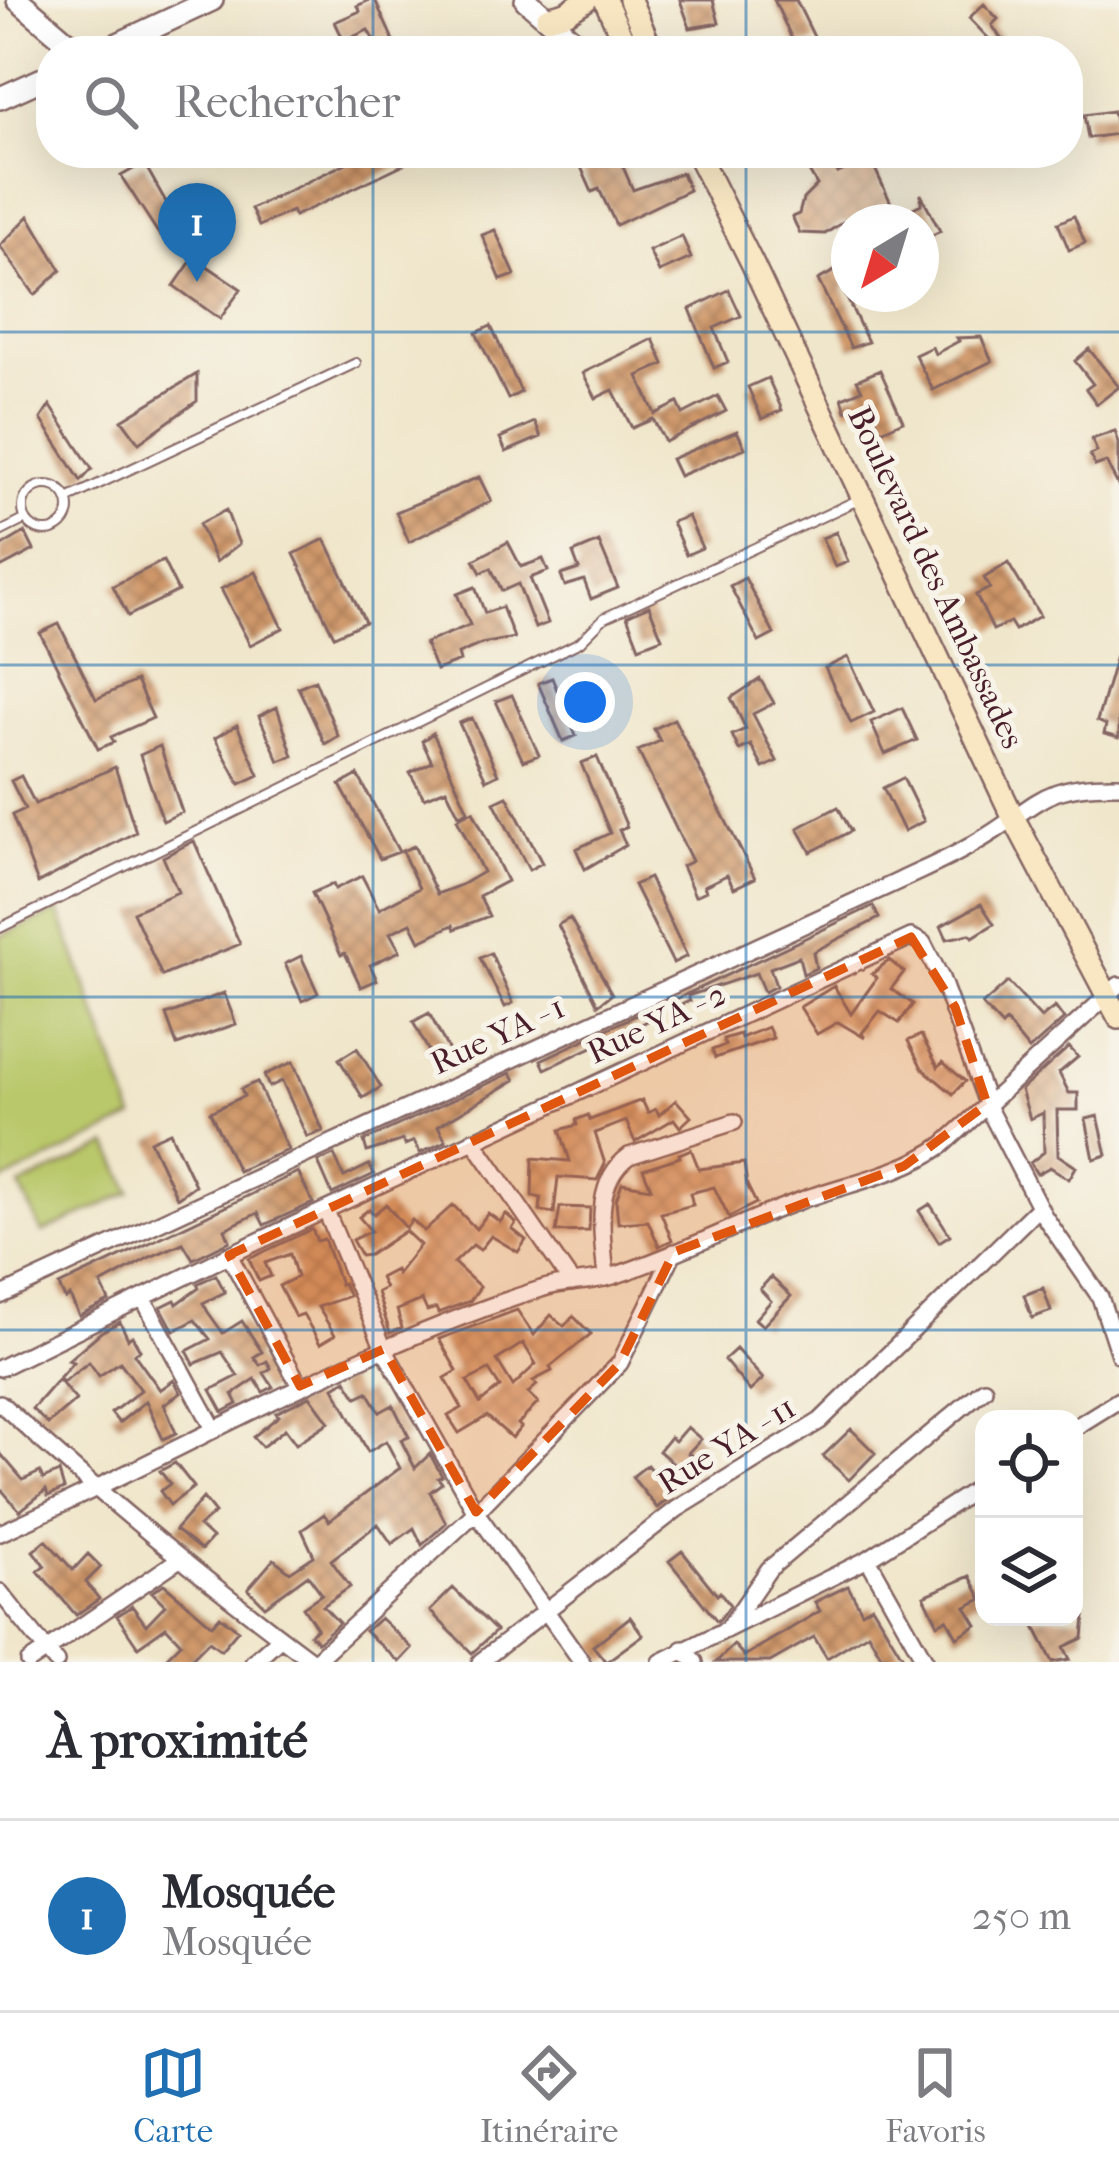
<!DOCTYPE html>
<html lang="fr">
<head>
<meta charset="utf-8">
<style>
	:root { --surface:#fff; --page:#f7f7f7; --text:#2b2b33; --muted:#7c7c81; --line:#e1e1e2; --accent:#1f6fb2 }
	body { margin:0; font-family:"IM FELL French Canon",serif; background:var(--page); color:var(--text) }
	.controls { position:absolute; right:36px; bottom:36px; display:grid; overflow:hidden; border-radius:24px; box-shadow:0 12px 48px #0002 }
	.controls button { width:108px; height:108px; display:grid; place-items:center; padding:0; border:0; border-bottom:3px solid var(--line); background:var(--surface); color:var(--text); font:60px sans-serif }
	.compass { position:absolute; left:831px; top:204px; width:108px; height:108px; border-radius:50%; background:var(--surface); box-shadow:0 12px 48px #0002; rotate:218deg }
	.you { position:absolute; left:585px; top:702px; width:42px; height:42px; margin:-30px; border:9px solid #fff; border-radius:50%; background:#1a73e8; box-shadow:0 0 0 18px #1a73e833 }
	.badge { display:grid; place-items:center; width:78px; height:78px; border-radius:50%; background:var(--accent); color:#fff; font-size:39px; font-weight:700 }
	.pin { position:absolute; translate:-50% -99px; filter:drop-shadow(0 3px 6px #0008) }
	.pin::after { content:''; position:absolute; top:63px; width:42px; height:36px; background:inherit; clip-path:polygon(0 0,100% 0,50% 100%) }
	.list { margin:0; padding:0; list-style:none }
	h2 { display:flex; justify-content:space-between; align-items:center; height:156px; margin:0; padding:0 48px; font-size:51px }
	h2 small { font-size:39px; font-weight:400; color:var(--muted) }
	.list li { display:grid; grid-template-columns:78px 1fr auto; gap:36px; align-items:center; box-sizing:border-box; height:192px; padding:0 48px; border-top:3px solid var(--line) }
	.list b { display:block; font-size:45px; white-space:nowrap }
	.list p { margin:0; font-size:39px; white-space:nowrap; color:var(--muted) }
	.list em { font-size:39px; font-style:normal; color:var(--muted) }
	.icon { flex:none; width:66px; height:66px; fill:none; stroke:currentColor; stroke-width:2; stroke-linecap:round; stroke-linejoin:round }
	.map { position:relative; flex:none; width:1119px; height:1662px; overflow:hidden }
	.search { position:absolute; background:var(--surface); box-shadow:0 12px 48px #0002; left:36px; right:36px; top:36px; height:132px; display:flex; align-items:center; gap:30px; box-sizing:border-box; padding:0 42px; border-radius:48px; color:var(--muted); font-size:45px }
	.sheet { height:348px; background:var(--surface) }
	nav { display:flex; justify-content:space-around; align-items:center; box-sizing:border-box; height:168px; border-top:3px solid var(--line); background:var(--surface); font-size:33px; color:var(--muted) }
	nav a { display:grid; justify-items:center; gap:6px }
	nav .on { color:var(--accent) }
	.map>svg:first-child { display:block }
	.grass { fill:#b9c86a; stroke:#82744a; stroke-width:3 }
	.building { fill:url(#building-cross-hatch); fill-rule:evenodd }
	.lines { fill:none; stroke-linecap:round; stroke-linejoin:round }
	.service-casing { stroke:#846563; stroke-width:12 }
	.minor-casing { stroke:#846563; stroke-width:20 }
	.tertiary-casing { stroke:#846563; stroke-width:26 }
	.secondary-casing { stroke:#846563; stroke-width:26 }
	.service { stroke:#fff; stroke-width:8 }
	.minor { stroke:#fff; stroke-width:15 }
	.tertiary { stroke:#fff; stroke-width:21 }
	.secondary { stroke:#f9e7c3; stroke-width:21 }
	.marked { fill:#e0560e; fill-opacity:0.2; stroke:#e0560e; stroke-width:9; stroke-dasharray:24 15; stroke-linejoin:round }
	.grid { fill:none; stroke:#1f6fb2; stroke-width:3; stroke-opacity:0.55 }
	.labels { text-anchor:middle; stroke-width:10; stroke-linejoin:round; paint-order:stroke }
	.street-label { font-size:33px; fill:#4a1f2b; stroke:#f7f3e8 }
</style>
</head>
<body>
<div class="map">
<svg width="1119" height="1662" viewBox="0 0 1119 1662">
	<defs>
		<pattern id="building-cross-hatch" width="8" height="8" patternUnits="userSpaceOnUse" patternTransform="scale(3)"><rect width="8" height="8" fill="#cf986a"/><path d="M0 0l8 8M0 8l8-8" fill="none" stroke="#aa7b57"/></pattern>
	</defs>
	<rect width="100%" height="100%" fill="#f7f3e8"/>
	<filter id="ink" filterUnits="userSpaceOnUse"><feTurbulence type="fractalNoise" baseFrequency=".00833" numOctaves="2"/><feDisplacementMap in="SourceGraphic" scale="24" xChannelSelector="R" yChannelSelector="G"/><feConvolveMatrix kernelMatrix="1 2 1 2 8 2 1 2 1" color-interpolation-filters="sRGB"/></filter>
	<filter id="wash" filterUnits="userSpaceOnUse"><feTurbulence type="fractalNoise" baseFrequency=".004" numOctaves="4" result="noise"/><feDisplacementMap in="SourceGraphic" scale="48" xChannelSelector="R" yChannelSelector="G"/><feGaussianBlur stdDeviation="2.7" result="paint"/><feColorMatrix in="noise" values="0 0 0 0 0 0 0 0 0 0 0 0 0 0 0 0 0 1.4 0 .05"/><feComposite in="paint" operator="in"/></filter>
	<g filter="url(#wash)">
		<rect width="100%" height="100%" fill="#f0e6cb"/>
		<path class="grass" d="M59 911 134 1118 1 1182 0 936Z
			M109 1145 131 1192 42 1233 20 1186Z"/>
		<g id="blocks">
			<path class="building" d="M370 0H375L398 51H380L368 30 344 41 335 22 360 11 357 6Z
				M680 0H713L719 23 690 28Z
				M774 0H796L816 41 797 50Z
				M984 4 998 19 992 25 1009 51H974L990 40 969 18Z
				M1113 111 1117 134 1088 138 1084 115Z
				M367 153H427L325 202 294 216 292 211 259 226 251 209Z
				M594 153H617L633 190 682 173 689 190 616 225 599 189 592 192 578 160Z
				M812 153H827L838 173 870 158 897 216 921 204V194L940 231 921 241V222H843L825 234 800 233 792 217 799 214 803 199 817 185 802 159Z
				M144 163 171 211 163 216 170 232 160 236 121 176Z
				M29 216 61 270 35 295 0 246Z
				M1074 216 1085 243 1069 250 1058 223Z
				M495 230 515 275 501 280 482 235Z
				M682 236 691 258 659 272 649 251Z
				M194 257 241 289 220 319 174 286Z
				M849 263V285L842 288 868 342 851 348 818 280Z
				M729 290 741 316 714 328 728 362 714 368 690 309Z
				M491 326 521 392 508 399 476 333Z
				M981 337 992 361 933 390 915 355 932 347 935 354 959 341 957 338Z
				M653 339 664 364 638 376 655 414 678 403 683 414 718 396 726 411 665 442 653 419 632 428 613 390 596 398 583 373Z
				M1089 349 1119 387 1097 404 1086 389 1093 384 1075 361Z
				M880 370 903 421 881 431 868 403 846 411 842 398 862 390 857 380Z
				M197 374V401L139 443 122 420Z
				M768 378 782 410 762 419 748 387Z
				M50 405 92 469 81 481 41 419Z
				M535 422 541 437 506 452 500 438Z
				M737 431 745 448 679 476 671 459Z
				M1115 431 1119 443V487L1106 462 1095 466 1090 455 1097 452 1092 439Z
				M479 477 491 501 409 542 396 512Z
				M226 510 239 544 216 562 199 524Z
				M688 516 702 548 686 555 672 522Z
				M25 532 34 550 0 568V547Z
				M836 532 848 562 835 567 822 538Z
				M325 539 365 622 334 636 294 554Z
				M508 542 521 567 543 559 548 571 530 578 548 623 535 628 518 584 502 591 491 568 481 573 474 560Z
				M599 542 618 588 591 599 584 580 565 586 561 575 579 569 573 553Z
				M163 561 178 591 128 616 113 586Z
				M1008 563 1040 616 1015 630 1010 622 993 630 976 595 990 588 984 578Z
				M256 572 283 628 250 645 221 589Z
				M745 578 774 634 759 642 730 586Z
				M475 587 485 613 502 607 514 638 481 644 458 654 460 661 436 670 425 643 470 625 457 594Z
				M649 606 662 638 639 647 627 616Z
				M59 624 96 699 136 681 153 718 111 737 114 742 98 749 40 633Z
				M1116 656H1119V738L1104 734 1106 725 1097 721Z
				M848 657 874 712 851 723 825 668Z
				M552 678 576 736 563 741 538 683Z
				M760 679 774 703 753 714 777 761 763 768 751 745 739 750 732 735 746 729 731 698Z
				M315 680 338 736 325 744 298 687Z
				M512 695 539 755 523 761 496 701Z
				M277 707 293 756 279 761 259 716Z
				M902 708 917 740 885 754 871 722Z
				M472 718 498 774 486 780 459 723Z
				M674 719 755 878 734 888 727 875 704 886 706 891 695 896 682 866 692 861 638 751 660 741 654 729Z
				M237 725 259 775 240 784 215 738Z
				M433 733 468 811 459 815 446 789 424 798 410 773 432 762 422 741Z
				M160 746 182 812 163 821 140 755Z
				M597 757 627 827 619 830 626 845 585 869 576 849 610 833 581 763Z
				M115 767 136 832 38 883 12 815 25 809 11 781 21 776 35 804Z
				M358 775 399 852 380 859 340 785Z
				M903 778 924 821 904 831 883 788Z
				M507 796 542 863 529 870 494 802Z
				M838 807 851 831 811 852 798 828Z
				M473 811 507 881 479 896 489 916 455 929 453 925 420 941 411 923 390 933 400 951 370 965 377 980 361 987 345 953 341 955 312 893 333 884 335 889 362 876 379 909 419 888 402 851 414 846 437 894 461 885 483 872 457 819Z
				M194 841 240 944 162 976 133 912 178 892 163 857Z
				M649 878 687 956 673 963 634 885Z
				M981 904 994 924 973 937 970 934 947 939 941 926Z
				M873 906 879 918 813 952 816 968 803 974 799 957 770 968 776 986 764 992 756 973 688 996 690 1001 675 1006 672 1001Z
				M570 918 612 994 598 1005 558 925Z
				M491 953 513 1003 505 1007 480 958Z
				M301 956 318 993 302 1001 285 964Z
				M889 960 904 972 891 989 913 1004 899 1023 880 1011 862 1033 865 1038 838 1022 817 1034 800 1007 834 986 851 1014 877 978 872 974Z
				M1008 982 1041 1018 1055 1007 1064 1019 1029 1050 1006 1022 1002 1026 982 1005Z
				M224 993 236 1024 177 1045 166 1015Z
				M652 1008 656 1017 545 1069 541 1060Z
				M429 1013 449 1051 433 1059 413 1022Z
				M768 1027 773 1038 715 1058 712 1050 725 1045 723 1039 740 1034 741 1038Z
				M921 1035 938 1067 943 1062 965 1081 953 1094 922 1068 908 1041Z
				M1069 1047 1078 1057 1059 1073 1069 1093H1078V1110H1057L1058 1155 1076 1167 1069 1179 1050 1167 1037 1174 1030 1163 1044 1152 1043 1113 1030 1119 1021 1090Z
				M357 1048 381 1087 363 1098 339 1059Z
				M293 1062 323 1131 307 1137 282 1081 269 1087 264 1075Z
				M511 1073 515 1080 438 1126 446 1141 420 1153 414 1141 405 1145 403 1140 367 1152 364 1141Z
				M257 1082 288 1150 238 1171 210 1112 244 1096 241 1089Z
				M642 1100 648 1113 656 1109 659 1115 676 1100 691 1117 680 1127 674 1119 635 1142 626 1121 595 1133 605 1164 597 1180 558 1177 554 1213 540 1211 541 1198 532 1196 533 1158 570 1161 560 1130 577 1125 576 1120 588 1115 590 1120Z
				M1098 1116 1107 1155 1094 1159 1086 1119Z
				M170 1132 195 1185 177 1198 150 1141Z
				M691 1149 699 1169 744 1163 747 1185 756 1203 729 1217 714 1187 690 1193 693 1205 661 1213 672 1240 659 1246 648 1221 618 1223 616 1200 622 1183 651 1188 643 1169 680 1157 679 1154Z
				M334 1155 344 1177 369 1165 374 1174 332 1194 318 1162Z
				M298 1172 313 1203 264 1225 258 1213 225 1229 230 1241 193 1259 183 1243 150 1257 101 1284 109 1301 79 1316 70 1296 65 1299 59 1286Z
				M386 1204 406 1228 412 1220 424 1231 453 1205 476 1229 488 1213 500 1222 506 1214 516 1223 512 1229 526 1240 518 1252 491 1236 480 1250 473 1245 454 1263 480 1287 470 1301 438 1313 436 1308 427 1311 422 1300 397 1310 402 1328 390 1333 377 1292 385 1288 380 1278 395 1270 397 1274 420 1245 405 1231 369 1255 361 1256 352 1240 371 1231 359 1217 369 1209 374 1214Z
				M930 1204 950 1235 939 1242 919 1211Z
				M560 1207 590 1208 589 1231 556 1232Z
				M312 1229 317 1241 324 1239 340 1284 343 1283 349 1296 318 1307 335 1335 320 1344 303 1314 295 1317 279 1286 297 1277 290 1254 265 1263 271 1276 259 1281 249 1259Z
				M216 1275 225 1292 203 1303 208 1312 223 1333 242 1321 262 1352 254 1357 260 1365 267 1361 271 1368 264 1373 273 1387 263 1392 255 1379 233 1394 238 1404 223 1412 211 1390 238 1376 222 1352 194 1364 187 1351 210 1339 195 1320 174 1331 161 1307 175 1300 177 1304 199 1288 197 1284Z
				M771 1277 791 1296 763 1326 755 1319 771 1301 760 1289Z
				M1043 1288 1051 1311 1032 1318 1024 1295Z
				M517 1310 534 1335 551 1315 564 1326 573 1316 591 1334 550 1367 552 1371 533 1381 537 1385 528 1393 538 1403 518 1424 521 1427 512 1438 487 1416 459 1433 448 1416 462 1408 445 1378 457 1371 439 1339ZM523 1343 536 1364 513 1386 497 1360ZM489 1370 500 1387 480 1403 467 1381Z
				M120 1322 128 1339 132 1336 140 1350 134 1354 160 1390 174 1380 181 1393 164 1404 176 1433 163 1439 146 1401 119 1423 111 1413 141 1390 120 1362 99 1376 89 1362 63 1382 59 1378 73 1362 68 1360 101 1332Z
				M736 1349 763 1379 750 1391 724 1360Z
				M58 1379 76 1400 48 1424 32 1409Z
				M346 1380 357 1397 368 1392 380 1412 393 1405 409 1437 401 1440 415 1468 430 1454 442 1476 438 1478 442 1483 430 1492 446 1523 422 1545 414 1528 392 1544 378 1524 331 1560 350 1587 323 1606 339 1623 318 1642 310 1634 317 1628 303 1607 322 1594 308 1575 265 1606 248 1589 274 1559 290 1572 314 1556 302 1530 324 1514 329 1521 400 1468 386 1441 368 1452 334 1387Z
				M310 1396 329 1422 296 1444 285 1429 262 1447 253 1437 279 1416 276 1413Z
				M687 1427 701 1439 688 1453 702 1464 690 1478 659 1451 670 1437 675 1441Z
				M851 1429 875 1453 849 1480 823 1456Z
				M0 1453 23 1480 40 1472 43 1479 59 1472 64 1489 48 1496 46 1490 20 1511 0 1488Z
				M175 1463 194 1487 170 1505 160 1491 170 1484 160 1471Z
				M647 1465 672 1496 657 1508 632 1477Z
				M203 1498 215 1513 199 1526 212 1538 201 1550 175 1530Z
				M46 1540 73 1570 88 1554 101 1567 86 1582 99 1599 76 1615 38 1571 45 1566 33 1551Z
				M682 1551 717 1595 720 1592 730 1605 720 1619 717 1621 669 1561Z
				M970 1576 982 1599 966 1607 977 1625 957 1637 947 1619 938 1624 924 1596Z
				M164 1584 212 1625 220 1616 238 1630 221 1650 209 1641 188 1662H162L181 1643 166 1627 138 1647 117 1616 132 1606 146 1625 165 1605 152 1592Z
				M848 1586 862 1612 872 1606 906 1662H885L868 1633 827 1658 814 1637 770 1662H716L734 1645 744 1656 820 1611 815 1602Z
				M453 1588 496 1631 472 1653 430 1611Z
				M630 1617 643 1635 606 1662 593 1646Z
				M1030 1617H1085L1083 1638 1064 1647 1070 1659 1053 1662Z
				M380 1618 412 1648 399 1662 365 1631Z"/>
		</g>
	</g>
	<g filter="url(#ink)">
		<use href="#blocks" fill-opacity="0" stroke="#846563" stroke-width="3"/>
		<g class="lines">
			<g class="service-casing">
				<path id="service" d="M23 508a23 23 0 1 1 46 0a23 23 0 1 1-46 0Z
					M67 499 356 363
					M0 532 24 520
					M0 928 580 642 604 618 862 498"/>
			</g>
			<g class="minor-casing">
				<path id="minor" d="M473 1140 572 1283
					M326 1211 384 1349 476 1512 582 1662
					M229 1255 300 1386
					M606 1278C603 1237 591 1184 629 1156L734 1122
					M0 1296 899 881C924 869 951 858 975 843 1037 808 1038 783 1119 785
					M144 1300 213 1427
					M0 1368 229 1255 911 937 923 943 941 978 990 1112 1044 1216 1100 1297 1119 1355
					M0 1403C101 1495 204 1581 314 1662
					M1074 1428 1119 1400
					M0 1533C181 1453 351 1349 541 1289 564 1281 590 1283 613 1276 676 1256 736 1224 799 1201 847 1183 901 1175 943 1145L1119 985
					M868 1559 926 1662
					M0 1592 56 1662
					M729 1627 769 1569 984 1389
					M683 1649 695 1662
					M29 1662 178 1560
					M253 1662 280 1638
					M314 1662 476 1512 620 1363 674 1252
					M480 1662 677 1509 820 1421 1039 1207
					M661 1662 868 1559 984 1484"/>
			</g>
			<g class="tertiary-casing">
				<path id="tertiary" d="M18 0 78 51
					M526 0 585 51
					M103 51 212 0
					M0 98 51 75"/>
			</g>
			<g class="secondary-casing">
				<path id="secondary" d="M605 0 628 51
					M630 0 652 51
					M547 18 566 13 586 0
					M697 153 753 265 1013 817 1119 1018"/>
			</g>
			<use href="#service" class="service"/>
			<use href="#minor" class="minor"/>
			<use href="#tertiary" class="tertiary"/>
			<use href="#secondary" class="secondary"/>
		</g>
	</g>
	<path class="marked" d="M911 937 955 1007 987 1104 904 1166 674 1252 620 1363 476 1512 384 1349 300 1386 229 1255Z"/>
	<path class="grid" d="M373 0V51M746 0V51M373 153V1662M746 153V1662M0 332H1119M0 665H1119M0 997H1119M0 1330H1119"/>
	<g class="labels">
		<g class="street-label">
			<text transform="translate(937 577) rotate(65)" y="12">Boulevard des Ambassades</text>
			<text transform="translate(656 1022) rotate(-25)" y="12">Rue YA - 2</text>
			<text transform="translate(497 1034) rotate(-25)" y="12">Rue YA - 1</text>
			<text transform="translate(726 1444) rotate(-32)" y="12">Rue YA - 11</text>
		</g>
	</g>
</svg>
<div class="controls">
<button><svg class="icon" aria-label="locate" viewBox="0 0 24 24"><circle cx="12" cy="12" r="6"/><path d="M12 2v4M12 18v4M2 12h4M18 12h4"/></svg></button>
<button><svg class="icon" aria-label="layers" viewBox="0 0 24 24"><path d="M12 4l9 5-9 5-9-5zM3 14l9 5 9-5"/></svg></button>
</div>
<svg class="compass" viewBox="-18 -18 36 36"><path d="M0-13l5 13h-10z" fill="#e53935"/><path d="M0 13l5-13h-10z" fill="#7c7c81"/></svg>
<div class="you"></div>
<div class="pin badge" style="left:197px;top:282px">1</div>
<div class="search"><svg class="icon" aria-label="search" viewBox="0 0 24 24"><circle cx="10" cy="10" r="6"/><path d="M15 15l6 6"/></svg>Rechercher</div>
</div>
<section class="sheet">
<h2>À proximité<small></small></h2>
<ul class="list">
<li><span class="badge">1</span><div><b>Mosquée</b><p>Mosquée</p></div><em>250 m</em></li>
</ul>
</section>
<nav>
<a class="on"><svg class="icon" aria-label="map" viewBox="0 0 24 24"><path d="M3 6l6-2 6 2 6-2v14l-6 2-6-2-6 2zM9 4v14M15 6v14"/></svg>Carte</a>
<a><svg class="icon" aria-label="directions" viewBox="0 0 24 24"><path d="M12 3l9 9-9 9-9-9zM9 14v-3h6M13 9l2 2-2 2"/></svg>Itinéraire</a>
<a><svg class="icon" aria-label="saved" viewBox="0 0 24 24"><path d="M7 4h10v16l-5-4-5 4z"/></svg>Favoris</a>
</nav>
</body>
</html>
